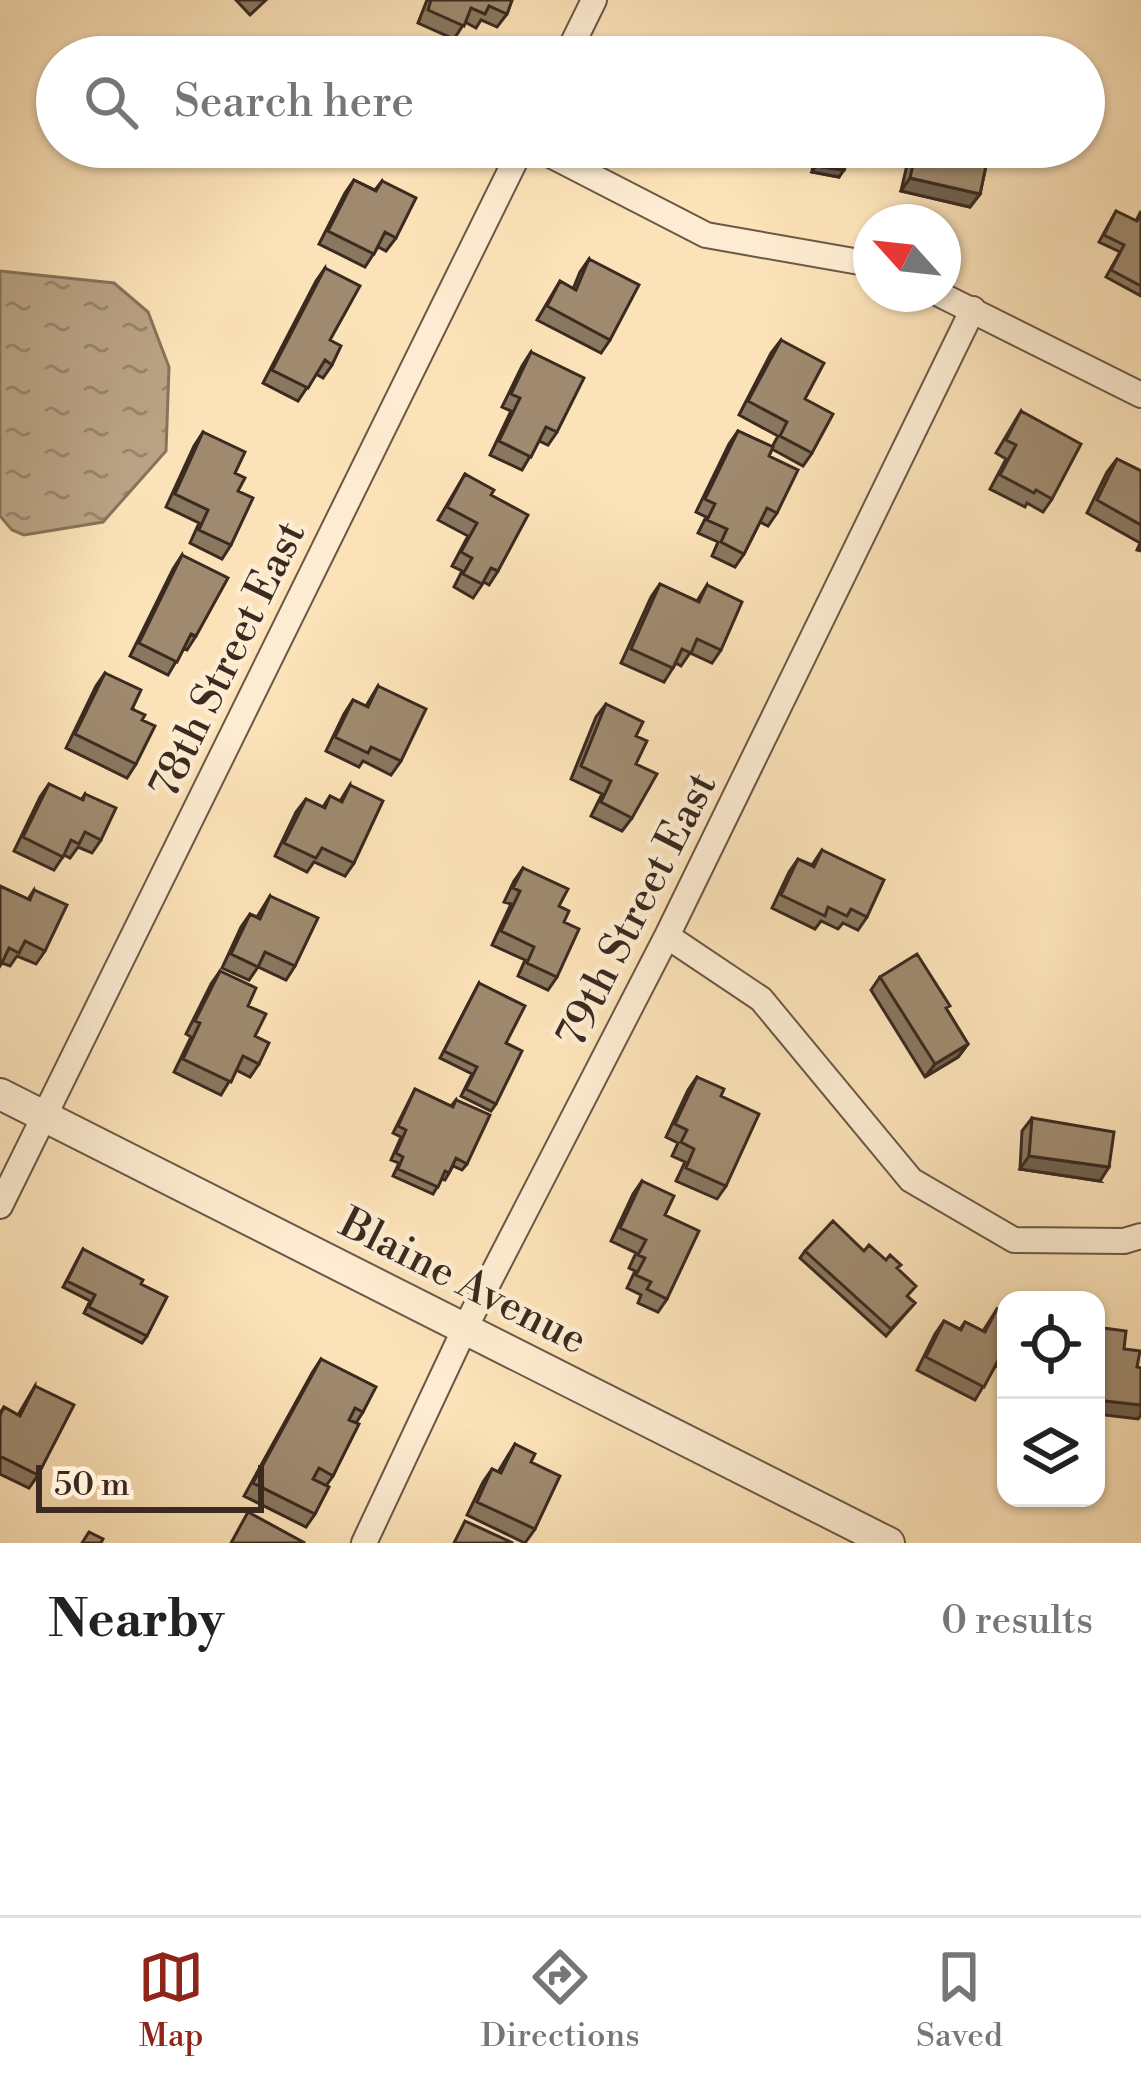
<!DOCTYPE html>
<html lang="en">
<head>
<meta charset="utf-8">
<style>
	:root { --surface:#fff; --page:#f2f2f2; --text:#222; --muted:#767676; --line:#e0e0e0; --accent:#8f2418 }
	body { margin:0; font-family:"Libre Bodoni",serif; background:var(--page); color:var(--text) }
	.controls { position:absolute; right:36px; bottom:36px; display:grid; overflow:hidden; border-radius:24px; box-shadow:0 3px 9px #0004 }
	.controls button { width:108px; height:108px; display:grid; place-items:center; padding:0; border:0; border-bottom:3px solid var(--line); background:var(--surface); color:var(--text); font:60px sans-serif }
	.compass { position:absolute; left:853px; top:204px; width:108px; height:108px; border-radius:50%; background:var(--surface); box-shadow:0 3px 9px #0004; rotate:297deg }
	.scale { position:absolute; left:36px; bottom:30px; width:228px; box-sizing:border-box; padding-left:12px; border:6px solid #3a2a20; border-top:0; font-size:33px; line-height:42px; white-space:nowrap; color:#3a2a20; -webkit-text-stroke:9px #fdecd1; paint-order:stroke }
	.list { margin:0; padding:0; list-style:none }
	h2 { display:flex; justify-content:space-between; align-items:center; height:156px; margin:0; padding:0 48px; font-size:51px }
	h2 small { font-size:39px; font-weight:400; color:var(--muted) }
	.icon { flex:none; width:66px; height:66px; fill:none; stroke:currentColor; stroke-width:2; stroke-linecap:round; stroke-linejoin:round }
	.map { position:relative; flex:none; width:1141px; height:1543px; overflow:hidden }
	.search { position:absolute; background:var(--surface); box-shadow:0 3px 9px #0004; left:36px; right:36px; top:36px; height:132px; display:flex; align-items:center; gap:30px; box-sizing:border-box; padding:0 42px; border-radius:66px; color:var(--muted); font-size:45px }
	.sheet { height:372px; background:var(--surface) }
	nav { display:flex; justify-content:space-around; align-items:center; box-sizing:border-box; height:168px; border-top:3px solid var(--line); background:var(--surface); font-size:33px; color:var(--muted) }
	nav a { display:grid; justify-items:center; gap:6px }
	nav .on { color:var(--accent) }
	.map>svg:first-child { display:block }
	.water { fill:url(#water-ripples); stroke:#87735c; stroke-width:3 }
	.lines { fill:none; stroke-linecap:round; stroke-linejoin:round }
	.minor-casing { stroke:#6a5846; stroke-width:28 }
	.tertiary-casing { stroke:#6a5846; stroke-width:34 }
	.minor { stroke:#fdecd1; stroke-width:24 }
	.tertiary { stroke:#fdecd1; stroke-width:30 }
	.wall { fill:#89775f; stroke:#3a2a20; stroke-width:3 }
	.shaded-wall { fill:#6f614e; stroke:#3a2a20; stroke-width:3 }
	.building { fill:#9f8a6f; stroke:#3a2a20; stroke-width:3 }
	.labels { text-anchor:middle; stroke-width:9; stroke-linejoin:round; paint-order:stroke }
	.street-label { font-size:42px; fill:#3a2a20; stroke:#fdecd1 }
</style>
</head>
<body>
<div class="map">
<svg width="1141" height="1543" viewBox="0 0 1141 1543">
	<defs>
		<pattern id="water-ripples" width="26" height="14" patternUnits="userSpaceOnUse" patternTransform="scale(3)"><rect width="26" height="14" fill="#baa384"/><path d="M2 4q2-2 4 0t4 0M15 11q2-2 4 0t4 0" fill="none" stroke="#98856c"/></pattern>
	</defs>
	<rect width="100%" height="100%" fill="#fce2b8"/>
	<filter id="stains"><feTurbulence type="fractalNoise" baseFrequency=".00167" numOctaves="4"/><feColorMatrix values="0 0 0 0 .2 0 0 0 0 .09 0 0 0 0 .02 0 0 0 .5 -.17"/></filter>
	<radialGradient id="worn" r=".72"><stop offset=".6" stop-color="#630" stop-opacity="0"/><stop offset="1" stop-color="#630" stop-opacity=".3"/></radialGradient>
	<path class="water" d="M0 271 114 283 148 312 169 367 166 451 103 522 24 535 12 530 0 516Z"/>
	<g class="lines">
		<g class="minor-casing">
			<path id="minor" d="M566 57 594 0
				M535 147 706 235 871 264
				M939 294 1141 395
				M667 936 761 999 911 1180 1014 1240 1124 1241 1141 1236
				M0 1206 522 147
				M364 1543 466 1326 667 936 973 309"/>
		</g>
		<g class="tertiary-casing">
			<path id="tertiary" d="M0 1094 889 1543"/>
		</g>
		<use href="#minor" class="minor"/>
		<use href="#tertiary" class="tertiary"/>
	</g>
	<path class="wall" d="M236 0H266L250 15Z
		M427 0H512L507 14 497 27 481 20 476 28 465 22 454 39 418 23Z
		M752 147H848L839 177 812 172 813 163 795 159 790 166 750 159Z
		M914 147H990L980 194 970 207 901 191 910 152Z
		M354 180 375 190 382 181 396 238 386 251 378 247 365 267 319 244 345 193Z
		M1116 211 1136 221 1141 211V296L1106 277 1120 252 1099 242Z
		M589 259 610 340 601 353 537 320 560 281 573 289 580 272Z
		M325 268 332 365 323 378 316 374 298 401 263 383 316 281Z
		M781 340 805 399 812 453 803 466 772 449 769 456 777 513 768 526 760 522 744 554 735 567 712 556 718 542 698 533 706 517 696 512 729 444 738 431 772 447 778 436 739 415 771 353Z
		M531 352 557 432 548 445 539 441 522 470 490 455 511 411 502 407 522 366Z
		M1021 411 1052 499 1043 512 1027 503 1025 507 990 489 1006 459 996 453Z
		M203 432 235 473 238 491 231 545 222 559 190 543 199 523 166 507 194 446Z
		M1117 459 1141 471V551L1137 550 1140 543 1087 513 1107 472Z
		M465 474 491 495 498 571 489 585 484 582 473 598 454 587 462 571 452 566 468 536 438 520Z
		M182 555 196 636 187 650 184 648 168 675 130 656 173 569Z
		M660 584 697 601 707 585 721 650 712 663 690 653 681 666 676 663 664 682 621 663 651 597Z
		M105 673 142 720 136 764 127 778 66 748 96 686Z
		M378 686 401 761 391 775 363 761 359 767 326 751 344 714 353 700 366 706Z
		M606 704 636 736 632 818 622 831 591 816 602 794 571 779 596 717Z
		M49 784 81 800 85 794 101 840 92 853 78 847 70 858 64 855 54 870 14 851 40 797Z
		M350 785 354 863 345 876 314 862 307 872 275 856 296 812 306 799 323 807 330 796 340 801Z
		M822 850 867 917 858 930 843 923 838 929 821 921 815 929 772 908 789 872 798 859 812 865Z
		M523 868 559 906 564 922 557 977 548 990 518 976 525 960 492 945 511 904 504 902 514 881Z
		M0 886 28 899 34 890 45 951 36 964 17 956 10 966 2 963 0 966Z
		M270 896 295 966 286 980 258 967 249 980 222 968 241 927 250 914 257 917Z
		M220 971 248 1006 259 1064 250 1077 236 1070 221 1095 174 1072 191 1037 186 1034 211 984Z
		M880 977 947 1010 968 1044 958 1057 925 1077 871 990Z
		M479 983 506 1043 496 1104 491 1111 461 1096 472 1074 440 1058Z
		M697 1077 721 1096 726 1186 717 1199 676 1181 685 1162 672 1156 678 1143 666 1137 688 1090Z
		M415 1089 451 1106 456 1100 467 1164 462 1170 453 1166 445 1180 442 1179 433 1194 393 1176 399 1163 391 1160 401 1137 393 1133Z
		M1032 1118 1100 1181 1020 1169 1022 1131Z
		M642 1181 665 1215 667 1299 658 1312 638 1303 641 1295 627 1288 635 1271 629 1268 636 1253 611 1241 633 1194Z
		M83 1249 147 1336 142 1343 84 1313 90 1301 63 1287Z
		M805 1251H864L886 1260 897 1268 908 1297 915 1303 886 1336 800 1258Z
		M997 1309 1006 1314V1371L996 1365 975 1400 917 1370 935 1334 944 1321 960 1329 965 1322 983 1331Z
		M321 1359 363 1412 356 1423 333 1476 326 1486 315 1514 306 1527 244 1496 312 1373Z
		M35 1386 38 1475 29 1488 0 1474V1413L4 1407 18 1415Z
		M515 1444 531 1462 535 1529 525 1543 467 1515 483 1482 492 1469 498 1472Z"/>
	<path class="shaded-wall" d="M755 152H796L818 156 813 163 795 159 790 166 750 159Z
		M816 166 844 170 839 177 812 172Z
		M910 178 980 194 970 207 901 191Z
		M968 1044 958 1057 925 1077 935 1064Z
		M1029 1156 1109 1167 1100 1181 1020 1169Z
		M1096 1400 1141 1405V1415L1138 1419 1096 1414Z"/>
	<path class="building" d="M431 0H512L507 14 489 6 485 14 471 8 464 26 428 10Z
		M684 39 715 57H676Z
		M427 50 444 57H424Z
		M756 147H848L844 170 816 166 818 156 796 152 795 159 755 152Z
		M917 147H990L980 194 910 178Z
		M354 180 376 191 382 181 416 198 396 238 385 232 374 254 328 231Z
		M1116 211 1137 221 1141 213V286L1111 270 1124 245 1104 235Z
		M589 259 639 285 610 340 547 306 560 281 576 290Z
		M325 268 360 286 330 340 341 346 332 365 325 360 308 388 272 370Z
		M781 340 824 363 805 399 833 414 812 453 780 436 787 422 748 401Z
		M531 352 584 378 557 432 546 427 531 457 499 441 520 398 511 394Z
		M1021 411 1081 444 1052 499 1036 490 1034 493 1000 475 1016 445 1006 440Z
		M738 431 773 447 769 456 798 470 777 513 767 508 744 554 721 542 727 529 707 520 715 504 705 499Z
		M203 432 245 452 235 473 245 478 238 491 253 498 231 545 199 530 208 510 175 494Z
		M1117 459 1141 471V525L1097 500Z
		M465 474 494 490 491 495 528 515 498 571 491 568 482 584 463 574 472 558 461 552 477 523 447 507Z
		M182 555 228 578 196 636 191 634 177 662 139 643Z
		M660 584 699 602 707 585 742 602 721 650 697 639 691 653 682 649 673 668 631 649Z
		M105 673 141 690 132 709 145 715 142 720 155 726 136 764 75 734Z
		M378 686 426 709 401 761 371 747 368 753 335 737 353 700 368 707Z
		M606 704 643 722 636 736 647 741 636 764 657 774 632 818 601 802 611 781 581 766Z
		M49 784 83 800 85 794 116 808 101 840 85 832 79 844 71 840 63 857 23 837Z
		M350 785 383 801 354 863 322 848 316 858 284 843 306 799 325 808 330 796 342 802Z
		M822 850 884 880 867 917 851 909 847 916 828 907 825 916 781 895 798 859 814 867Z
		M523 868 568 889 559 906 569 911 564 922 579 929 557 977 527 963 534 947 501 931 520 891 513 888Z
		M0 886 30 900 34 890 67 905 45 951 25 941 19 953 9 948 2 963 0 962Z
		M270 896 318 918 295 966 265 952 258 967 231 954 250 914 260 919Z
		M917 954 950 1006 946 1008 968 1044 935 1064 880 977Z
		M220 971 256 988 248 1006 266 1014 255 1036 269 1043 259 1064 243 1056 231 1082 183 1059 200 1023 195 1021Z
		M479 983 525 1006 506 1043 522 1051 496 1104 466 1089 477 1067 444 1051Z
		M697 1077 724 1089 721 1096 759 1114 726 1186 686 1168 694 1149 681 1142 687 1130 675 1124Z
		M415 1089 453 1107 456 1100 490 1115 467 1164 456 1158 449 1173 445 1171 438 1187 398 1169 403 1157 396 1153 406 1130 398 1126Z
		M1032 1118 1114 1132 1109 1167 1029 1156Z
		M642 1181 674 1196 665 1215 699 1231 667 1299 647 1289 651 1282 636 1275 645 1258 638 1255 646 1240 620 1228Z
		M833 1221 864 1251 869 1245 886 1260 890 1255 901 1265 897 1268 916 1286 907 1296 915 1303 891 1329 805 1251Z
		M83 1249 143 1280 141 1284 167 1297 147 1336 89 1307 95 1295 67 1281Z
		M997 1309 1006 1314V1353L1003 1351 984 1387 926 1357 944 1321 961 1330 965 1322 985 1332Z
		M1096 1327 1126 1331 1124 1349 1140 1351 1137 1367 1141 1368V1405L1096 1400Z
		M321 1359 376 1387 363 1412 355 1408 349 1420 359 1424 333 1476 319 1468 313 1479 329 1487 315 1514 253 1483Z
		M35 1386 74 1405 38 1475 0 1456V1415L4 1407 20 1416Z
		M515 1444 535 1454 531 1462 560 1476 535 1529 477 1502 492 1469 501 1473Z
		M248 1512 305 1543H231Z
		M465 1521 513 1543H454Z
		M89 1532 103 1539 101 1543H82Z"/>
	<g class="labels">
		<g class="street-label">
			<text transform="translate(226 659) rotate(-64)" y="15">78th Street East</text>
			<text transform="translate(635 909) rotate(-63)" y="15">79th Street East</text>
			<text transform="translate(464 1280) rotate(27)" y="15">Blaine Avenue</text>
		</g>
	</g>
	<rect width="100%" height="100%" filter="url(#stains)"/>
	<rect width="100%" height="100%" fill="url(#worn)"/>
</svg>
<div class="controls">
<button><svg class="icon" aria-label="locate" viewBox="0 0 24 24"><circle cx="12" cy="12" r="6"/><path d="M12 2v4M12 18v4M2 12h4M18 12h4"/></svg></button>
<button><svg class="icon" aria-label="layers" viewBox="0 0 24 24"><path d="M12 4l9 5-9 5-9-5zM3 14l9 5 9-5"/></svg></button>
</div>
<svg class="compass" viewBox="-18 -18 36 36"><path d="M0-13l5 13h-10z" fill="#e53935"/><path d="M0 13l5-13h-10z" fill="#767676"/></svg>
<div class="scale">50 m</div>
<div class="search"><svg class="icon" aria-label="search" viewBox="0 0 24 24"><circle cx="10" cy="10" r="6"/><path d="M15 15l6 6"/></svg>Search here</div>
</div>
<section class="sheet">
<h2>Nearby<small>0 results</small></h2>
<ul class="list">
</ul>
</section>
<nav>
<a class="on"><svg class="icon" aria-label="map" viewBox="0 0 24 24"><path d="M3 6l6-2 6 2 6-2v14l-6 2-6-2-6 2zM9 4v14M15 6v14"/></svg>Map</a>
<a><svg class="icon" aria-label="directions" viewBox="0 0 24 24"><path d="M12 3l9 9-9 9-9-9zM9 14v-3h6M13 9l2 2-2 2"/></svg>Directions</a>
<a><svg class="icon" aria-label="saved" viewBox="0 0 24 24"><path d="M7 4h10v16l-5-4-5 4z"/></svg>Saved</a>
</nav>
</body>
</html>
